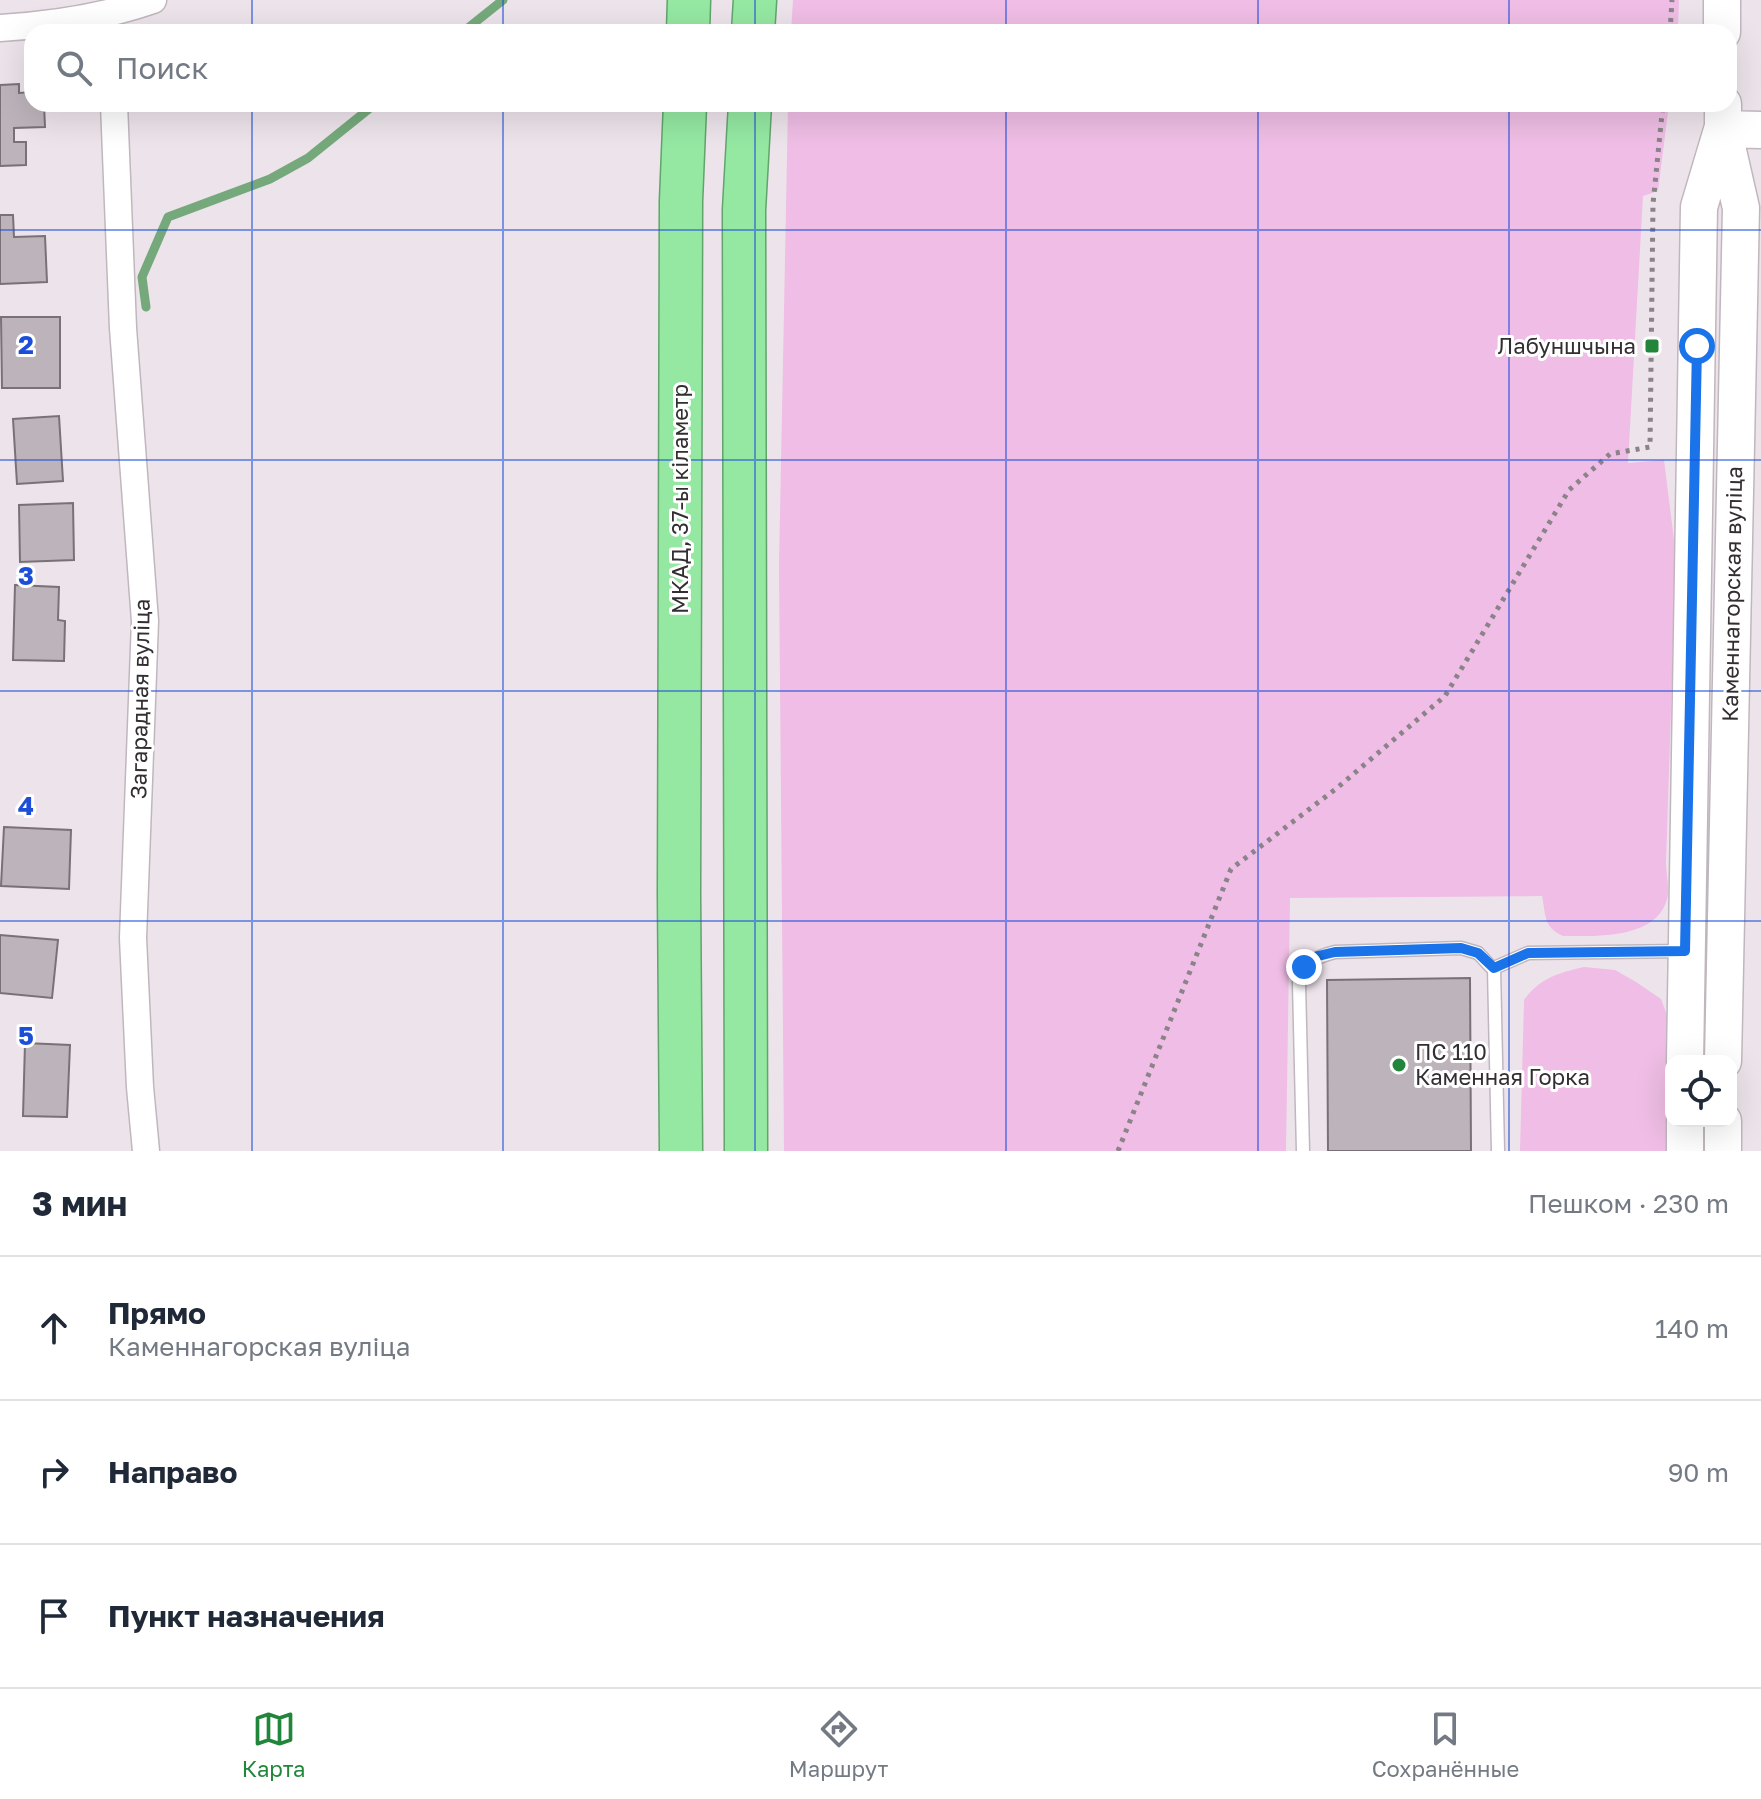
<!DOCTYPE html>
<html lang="ru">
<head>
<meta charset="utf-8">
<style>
	:root { --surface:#fff; --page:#f2f2f3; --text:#1f2937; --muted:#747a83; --line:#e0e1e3; --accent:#21863b }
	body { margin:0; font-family:"Golos Text",sans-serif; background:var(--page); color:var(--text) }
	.controls { position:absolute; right:24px; bottom:24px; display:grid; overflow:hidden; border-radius:16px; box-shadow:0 8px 32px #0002 }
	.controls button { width:72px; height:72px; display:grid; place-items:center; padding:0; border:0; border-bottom:2px solid var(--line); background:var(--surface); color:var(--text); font:40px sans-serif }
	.stop { position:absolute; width:24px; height:24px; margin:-18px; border:6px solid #1a73e8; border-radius:50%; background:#fff }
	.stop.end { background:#1a73e8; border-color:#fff; box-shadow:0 2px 8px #0008 }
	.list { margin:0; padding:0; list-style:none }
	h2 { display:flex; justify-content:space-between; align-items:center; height:104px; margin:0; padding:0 32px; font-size:34px }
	h2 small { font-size:26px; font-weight:400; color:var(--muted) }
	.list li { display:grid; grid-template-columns:52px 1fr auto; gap:24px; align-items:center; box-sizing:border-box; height:144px; padding:0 32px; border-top:2px solid var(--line) }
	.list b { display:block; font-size:30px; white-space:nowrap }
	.list p { margin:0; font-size:26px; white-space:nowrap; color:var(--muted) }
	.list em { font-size:26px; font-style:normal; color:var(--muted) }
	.icon { flex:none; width:44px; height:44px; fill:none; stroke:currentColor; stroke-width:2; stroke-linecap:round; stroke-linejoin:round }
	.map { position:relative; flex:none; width:1761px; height:1151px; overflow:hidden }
	.search { position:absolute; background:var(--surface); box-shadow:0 8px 32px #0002; left:24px; right:24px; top:24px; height:88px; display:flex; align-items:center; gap:20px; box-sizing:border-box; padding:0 28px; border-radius:24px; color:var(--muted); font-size:30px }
	.sheet { height:536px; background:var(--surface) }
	nav { display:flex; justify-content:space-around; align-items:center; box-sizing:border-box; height:112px; border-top:2px solid var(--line); background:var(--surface); font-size:22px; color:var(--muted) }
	nav a { display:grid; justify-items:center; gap:4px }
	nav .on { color:var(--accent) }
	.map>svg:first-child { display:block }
	.green { fill:#efbde5 }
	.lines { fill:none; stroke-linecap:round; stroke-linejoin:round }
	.stream { stroke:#75a97b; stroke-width:9 }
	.building { fill:#bdb4bb; stroke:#797177; stroke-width:2 }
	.service-casing { stroke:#c0b7be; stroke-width:15 }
	.minor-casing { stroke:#c0b7be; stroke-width:29 }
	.secondary-casing { stroke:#c0b7be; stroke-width:39 }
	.trunk-casing { stroke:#61a46c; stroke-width:45 }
	.path { stroke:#8a8388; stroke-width:5; stroke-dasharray:4 6; stroke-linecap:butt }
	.service { stroke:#fff; stroke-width:12 }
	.minor { stroke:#fff; stroke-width:26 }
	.secondary { stroke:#fff; stroke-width:36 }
	.trunk { stroke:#94e8a2; stroke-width:42 }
	.route { stroke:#1a73e8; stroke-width:10 }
	.grid { fill:none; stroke:#1d4ed8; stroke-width:2; stroke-opacity:0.55 }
	.poi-dot { fill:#21863b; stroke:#fff; stroke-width:3 }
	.labels { text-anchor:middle; stroke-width:6; stroke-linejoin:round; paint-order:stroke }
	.poi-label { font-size:22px; fill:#322e31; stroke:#fff; text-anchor:end }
	.street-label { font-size:22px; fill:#322e31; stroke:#fff }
	.grid-label { font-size:26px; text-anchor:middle; font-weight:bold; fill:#1d4ed8; stroke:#fff; stroke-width:6; stroke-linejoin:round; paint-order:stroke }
</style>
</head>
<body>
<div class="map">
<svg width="1761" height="1151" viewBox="0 0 1761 1151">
	<rect width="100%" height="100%" fill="#ede4eb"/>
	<path class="green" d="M793 0H1679L1678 28V32H791Z
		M788 104H1669L1658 191 1643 196 1628 463 1664 460 1676 556 1666 863C1666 873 1669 885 1668 895 1660 940 1596 936 1563 936 1543 927 1546 915 1542 896L1290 898 1286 1151H784L779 566Z
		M1584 967 1615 970 1636 982 1661 999 1667 1015 1668 1151H1520L1524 1000C1540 978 1558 973 1584 967Z"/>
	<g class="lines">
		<path class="stream" d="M463 32 503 0
			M146 307 142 277 168 217 270 179 308 158 375 104"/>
	</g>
	<path class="building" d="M19 84V93L32 92V104H44L45 127 14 128V142H26V165L0 166V85Z
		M0 215H13L14 237 45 236 47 282 0 284Z
		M1 317H60V388H2Z
		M59 416 63 481 17 484 13 419Z
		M73 503 74 560 20 562 19 505Z
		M15 585 59 587 58 620 65 621 64 661 13 660Z
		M4 827 71 830 69 889 1 886Z
		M0 935 58 940 52 998 0 993Z
		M1470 978 1471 1151H1328L1327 980Z
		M25 1043 70 1045 67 1117 23 1116Z"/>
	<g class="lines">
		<g class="service-casing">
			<path id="service" d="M1494 968 1528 953 1684 951
				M1303 1151 1299 983C1305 962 1315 957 1335 952L1461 948 1478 953 1491 967 1494 968 1498 1151"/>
		</g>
		<g class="minor-casing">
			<path id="minor" d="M0 28C51 25 104 17 153 0
				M114 104 123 328 145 621 133 938 140 1087 146 1151"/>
		</g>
		<g class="secondary-casing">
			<path id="secondary" d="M1722 0V32
				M1723 104V129L1741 208 1723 1061
				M1723 129 1761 130
				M1685 1061 1699 207 1722 130
				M1723 1121V1151
				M1685 1151V1121"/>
		</g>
		<g class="trunk-casing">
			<path id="trunk" d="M688 32 689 0
				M753 32 755 0
				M681 1151 679 894 681 201 685 104
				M746 1151 744 210 750 104"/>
		</g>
		<path class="path" d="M1670 32 1672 0
			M1118 1151 1231 869 1337 788 1445 696 1569 490 1610 454 1650 447 1653 204 1663 104"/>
		<use href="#service" class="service"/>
		<use href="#minor" class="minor"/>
		<use href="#secondary" class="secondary"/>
		<use href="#trunk" class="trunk"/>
	</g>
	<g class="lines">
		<path class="route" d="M1304 967 1318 956 1335 952 1461 948 1478 953 1494 968 1528 953 1685 951 1697 346"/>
	</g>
	<path class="grid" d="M252 0V32M503 0V32M755 0V32M1006 0V32M1258 0V32M1509 0V32M252 104V1151M503 104V1151M755 104V1151M1006 104V1151M1258 104V1151M1509 104V1151M0 230H1761M0 460H1761M0 691H1761M0 921H1761"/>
	<g class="poi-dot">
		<rect x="1644" y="338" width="16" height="16" rx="4"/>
		<circle cx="1399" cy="1065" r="8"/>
	</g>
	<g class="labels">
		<g class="poi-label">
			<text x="1636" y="354">Лабуншчына</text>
			<text x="1415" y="1060" text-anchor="start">ПС 110<tspan x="1415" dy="25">Каменная Горка</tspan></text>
		</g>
		<g class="street-label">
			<text transform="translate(680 499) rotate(-90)" y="8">МКАД, 37-ы кіламетр</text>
			<text transform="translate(1732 594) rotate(-89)" y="8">Каменнагорская вуліца</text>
			<text transform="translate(140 699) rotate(-89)" y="8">Загарадная вуліца</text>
		</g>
	</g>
	<g class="grid-label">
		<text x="26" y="354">2</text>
		<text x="26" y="585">3</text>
		<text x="26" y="815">4</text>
		<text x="26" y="1045">5</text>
	</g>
</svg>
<div class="controls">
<button><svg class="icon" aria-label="locate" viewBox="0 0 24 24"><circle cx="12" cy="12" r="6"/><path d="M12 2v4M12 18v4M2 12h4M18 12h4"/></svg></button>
</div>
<div class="stop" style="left:1697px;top:346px"></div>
<div class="stop end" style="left:1304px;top:967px"></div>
<div class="search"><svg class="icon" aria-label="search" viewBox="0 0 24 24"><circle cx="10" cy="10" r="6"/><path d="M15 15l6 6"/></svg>Поиск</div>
</div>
<section class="sheet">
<h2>3 мин<small>Пешком · 230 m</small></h2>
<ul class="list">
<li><svg class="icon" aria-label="ahead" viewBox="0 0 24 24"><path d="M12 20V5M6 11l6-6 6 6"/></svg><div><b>Прямо</b><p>Каменнагорская вуліца</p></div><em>140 m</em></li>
<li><svg class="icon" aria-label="right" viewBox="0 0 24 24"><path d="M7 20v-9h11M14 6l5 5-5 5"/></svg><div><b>Направо</b></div><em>90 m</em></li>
<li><svg class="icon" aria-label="arrive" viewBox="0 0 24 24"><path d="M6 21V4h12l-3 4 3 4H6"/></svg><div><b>Пункт назначения</b></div></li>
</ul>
</section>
<nav>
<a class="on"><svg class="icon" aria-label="map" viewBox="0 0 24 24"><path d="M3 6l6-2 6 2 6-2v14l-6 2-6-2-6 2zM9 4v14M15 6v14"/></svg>Карта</a>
<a><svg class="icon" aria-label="directions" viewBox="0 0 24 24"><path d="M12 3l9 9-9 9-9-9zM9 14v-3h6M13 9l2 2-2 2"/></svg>Маршрут</a>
<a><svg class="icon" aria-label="saved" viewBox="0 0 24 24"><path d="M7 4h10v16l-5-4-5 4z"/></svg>Сохранённые</a>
</nav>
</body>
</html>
